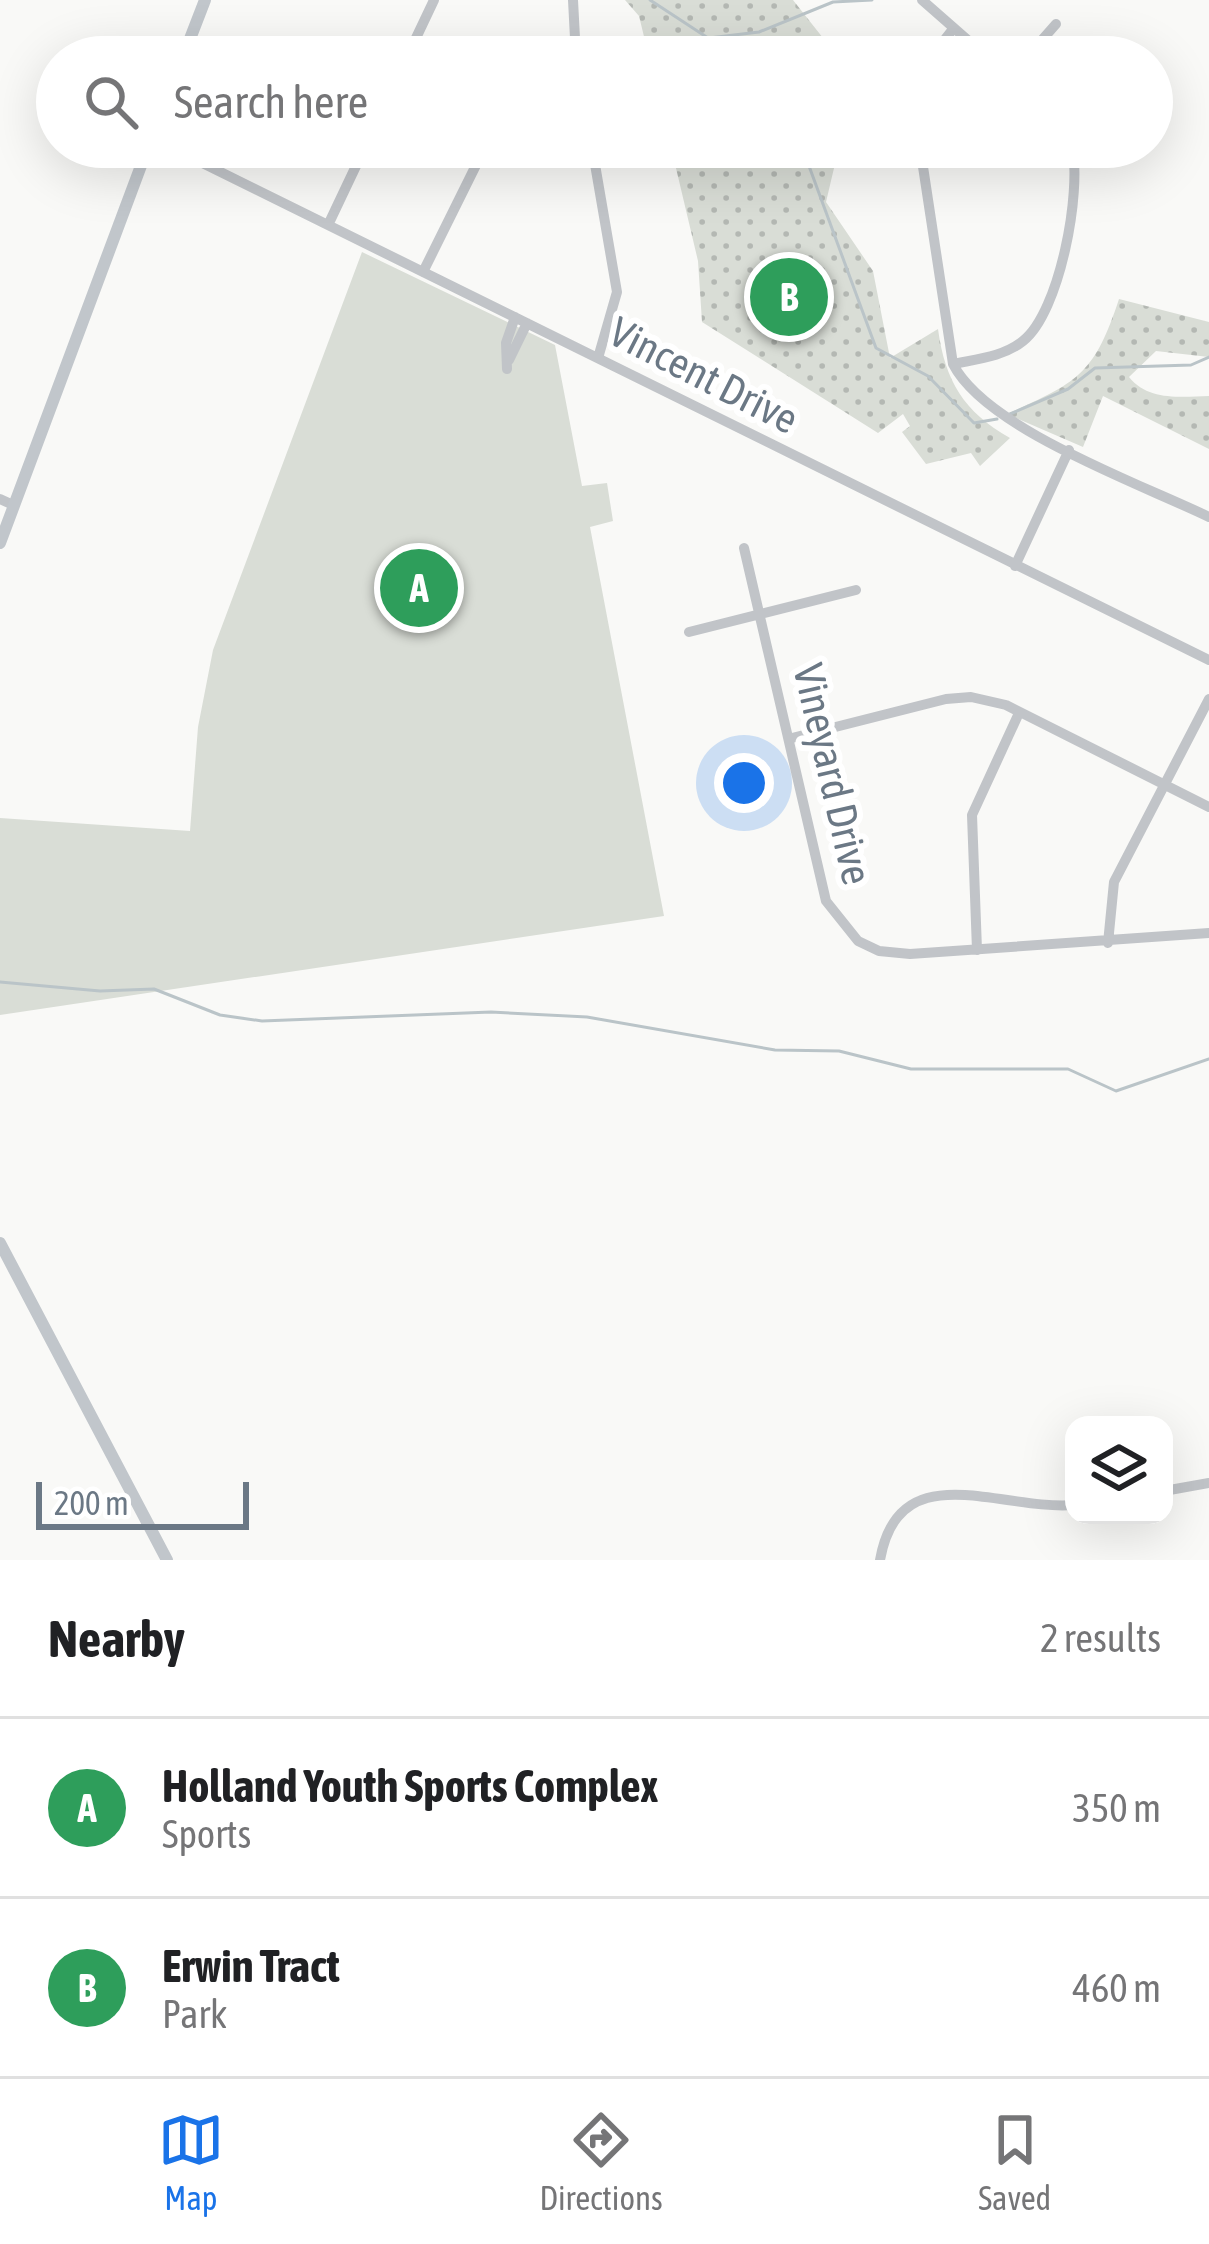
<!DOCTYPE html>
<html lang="en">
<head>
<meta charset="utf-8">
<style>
	:root { --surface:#fff; --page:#f6f6f6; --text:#202124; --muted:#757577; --line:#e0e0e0; --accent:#1a73e8 }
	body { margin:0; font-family:"Asap Condensed",sans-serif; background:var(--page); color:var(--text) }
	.controls { position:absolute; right:36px; bottom:36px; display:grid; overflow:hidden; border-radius:24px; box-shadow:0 12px 48px #0002 }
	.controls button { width:108px; height:108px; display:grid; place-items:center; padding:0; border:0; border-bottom:3px solid var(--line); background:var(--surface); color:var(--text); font:60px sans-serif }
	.scale { position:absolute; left:36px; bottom:30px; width:213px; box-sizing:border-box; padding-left:12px; border:6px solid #6b7885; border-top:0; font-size:33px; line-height:42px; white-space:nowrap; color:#6b7885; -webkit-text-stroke:9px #fff; paint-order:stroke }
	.you { position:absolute; left:744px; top:783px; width:42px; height:42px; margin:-30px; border:9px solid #fff; border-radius:50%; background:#1a73e8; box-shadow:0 0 0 18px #1a73e833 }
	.badge { display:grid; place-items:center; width:78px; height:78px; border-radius:50%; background:var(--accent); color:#fff; font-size:39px; font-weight:700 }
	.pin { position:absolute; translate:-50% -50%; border:6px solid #fff; box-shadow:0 3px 12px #0006 }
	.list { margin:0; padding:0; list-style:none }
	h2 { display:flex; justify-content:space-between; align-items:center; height:156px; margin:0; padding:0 48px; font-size:51px }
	h2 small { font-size:39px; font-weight:400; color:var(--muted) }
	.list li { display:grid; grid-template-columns:78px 1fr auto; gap:36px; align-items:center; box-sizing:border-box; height:180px; padding:0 48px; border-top:3px solid var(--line) }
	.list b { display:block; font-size:45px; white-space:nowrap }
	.list p { margin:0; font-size:39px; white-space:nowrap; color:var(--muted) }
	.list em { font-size:39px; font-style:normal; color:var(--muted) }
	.icon { flex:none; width:66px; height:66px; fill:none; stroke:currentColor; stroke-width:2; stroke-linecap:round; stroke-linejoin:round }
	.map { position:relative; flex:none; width:1209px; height:1560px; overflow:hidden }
	.search { position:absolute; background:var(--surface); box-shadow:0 12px 48px #0002; left:36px; right:36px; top:36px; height:132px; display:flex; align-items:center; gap:30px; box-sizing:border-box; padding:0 42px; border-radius:66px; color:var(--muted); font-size:45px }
	.sheet { height:516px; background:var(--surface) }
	nav { display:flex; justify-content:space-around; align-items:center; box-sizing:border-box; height:168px; border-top:3px solid var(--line); background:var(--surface); font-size:33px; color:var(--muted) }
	nav a { display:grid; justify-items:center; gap:6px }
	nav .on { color:var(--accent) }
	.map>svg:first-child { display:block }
	.park { fill:url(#park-dots) }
	.garden { fill:#d9ddd6 }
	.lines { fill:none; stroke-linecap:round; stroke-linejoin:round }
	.stream { stroke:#bac4c8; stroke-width:3 }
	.minor { stroke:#c1c4c8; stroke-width:10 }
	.major { stroke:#c1c6cb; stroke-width:12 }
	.labels { text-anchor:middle; stroke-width:12; stroke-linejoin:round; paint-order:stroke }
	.street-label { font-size:42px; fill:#6b7885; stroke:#fff }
</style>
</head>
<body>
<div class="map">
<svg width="1209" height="1560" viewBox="0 0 1209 1560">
	<defs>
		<pattern id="park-dots" width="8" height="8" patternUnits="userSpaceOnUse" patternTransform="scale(3)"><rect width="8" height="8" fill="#d9ddd6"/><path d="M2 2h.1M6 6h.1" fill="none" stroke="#b4b8b3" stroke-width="1.8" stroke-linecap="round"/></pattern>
	</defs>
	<rect width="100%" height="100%" fill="#f9f9f7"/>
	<path class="park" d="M625 0H793L838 57H649L639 16Z
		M671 147H839L826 202 873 271 890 358 938 329C945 381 964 412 1010 438L980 466 971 453 926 464 902 432 910 426 903 414 878 433 702 322 698 261Z
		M1119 299 1209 322V357L1156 351 1129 377C1148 401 1181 397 1209 396V449L1103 396 1083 447 1007 414C1078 382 1094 375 1119 299Z"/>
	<path class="garden" d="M362 252 555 345 582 486 607 483 613 521 590 527 664 916 0 1015V818L190 831 198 727 213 650Z"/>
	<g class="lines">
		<path class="stream" d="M650 0 737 57
			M709 38 759 32 833 2 872 0
			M802 147 876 348 928 376 974 423 997 419
			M1010 414 1068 389 1095 368 1191 365 1209 357
			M0 982 100 991 154 989 220 1015 262 1021 491 1012 587 1017 775 1050 839 1051 911 1069H1068L1116 1091 1209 1059"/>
		<path class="minor" d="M573 0 576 57
			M922 0 987 57
			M407 57 434 0
			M931 57 953 29
			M1027 57 1056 24
			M170 147 1209 660
			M592 147 617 292 598 358
			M920 147 953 364C986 429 1141 484 1209 517
			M329 223 365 147
			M423 272 485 147
			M509 360 527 323
			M953 364C977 359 1003 357 1023 341 1060 312 1082 191 1072 147
			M507 369 506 343 515 317
			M0 499 11 504
			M744 548 826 901 858 941 879 951 910 954 1209 933
			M1015 566 1069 450
			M689 632 856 590
			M792 738 946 699 971 697 1006 705 1209 807
			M1108 943 1114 882 1209 699
			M977 950 972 815 1019 713
			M1164 1491 1209 1483
			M880 1560C899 1453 1000 1511 1074 1505"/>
		<path class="major" d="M183 57 205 0
			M0 543 148 147
			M0 1243 167 1560"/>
	</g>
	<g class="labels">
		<g class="street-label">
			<text transform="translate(704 375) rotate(27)" y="15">Vincent Drive</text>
			<text transform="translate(833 774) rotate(77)" y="15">Vineyard Drive</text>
		</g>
	</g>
</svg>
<div class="controls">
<button><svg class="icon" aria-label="layers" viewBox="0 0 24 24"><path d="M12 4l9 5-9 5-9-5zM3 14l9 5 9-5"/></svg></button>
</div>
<div class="scale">200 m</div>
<div class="you"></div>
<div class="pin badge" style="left:419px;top:588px;background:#2e9e5b">A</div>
<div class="pin badge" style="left:789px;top:297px;background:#2e9e5b">B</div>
<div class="search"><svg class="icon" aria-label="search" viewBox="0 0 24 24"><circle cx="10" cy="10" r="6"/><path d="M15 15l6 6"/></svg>Search here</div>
</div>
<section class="sheet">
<h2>Nearby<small>2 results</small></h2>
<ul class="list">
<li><span class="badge" style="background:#2e9e5b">A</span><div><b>Holland Youth Sports Complex</b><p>Sports</p></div><em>350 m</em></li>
<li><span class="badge" style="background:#2e9e5b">B</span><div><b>Erwin Tract</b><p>Park</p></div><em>460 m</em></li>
</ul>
</section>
<nav>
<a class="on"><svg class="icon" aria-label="map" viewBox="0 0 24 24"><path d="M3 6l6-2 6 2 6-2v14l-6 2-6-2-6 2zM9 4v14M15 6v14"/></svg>Map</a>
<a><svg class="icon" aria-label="directions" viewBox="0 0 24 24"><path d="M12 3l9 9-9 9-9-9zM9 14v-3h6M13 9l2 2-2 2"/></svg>Directions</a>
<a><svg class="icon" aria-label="saved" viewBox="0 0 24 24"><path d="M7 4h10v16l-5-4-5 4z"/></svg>Saved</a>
</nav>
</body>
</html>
